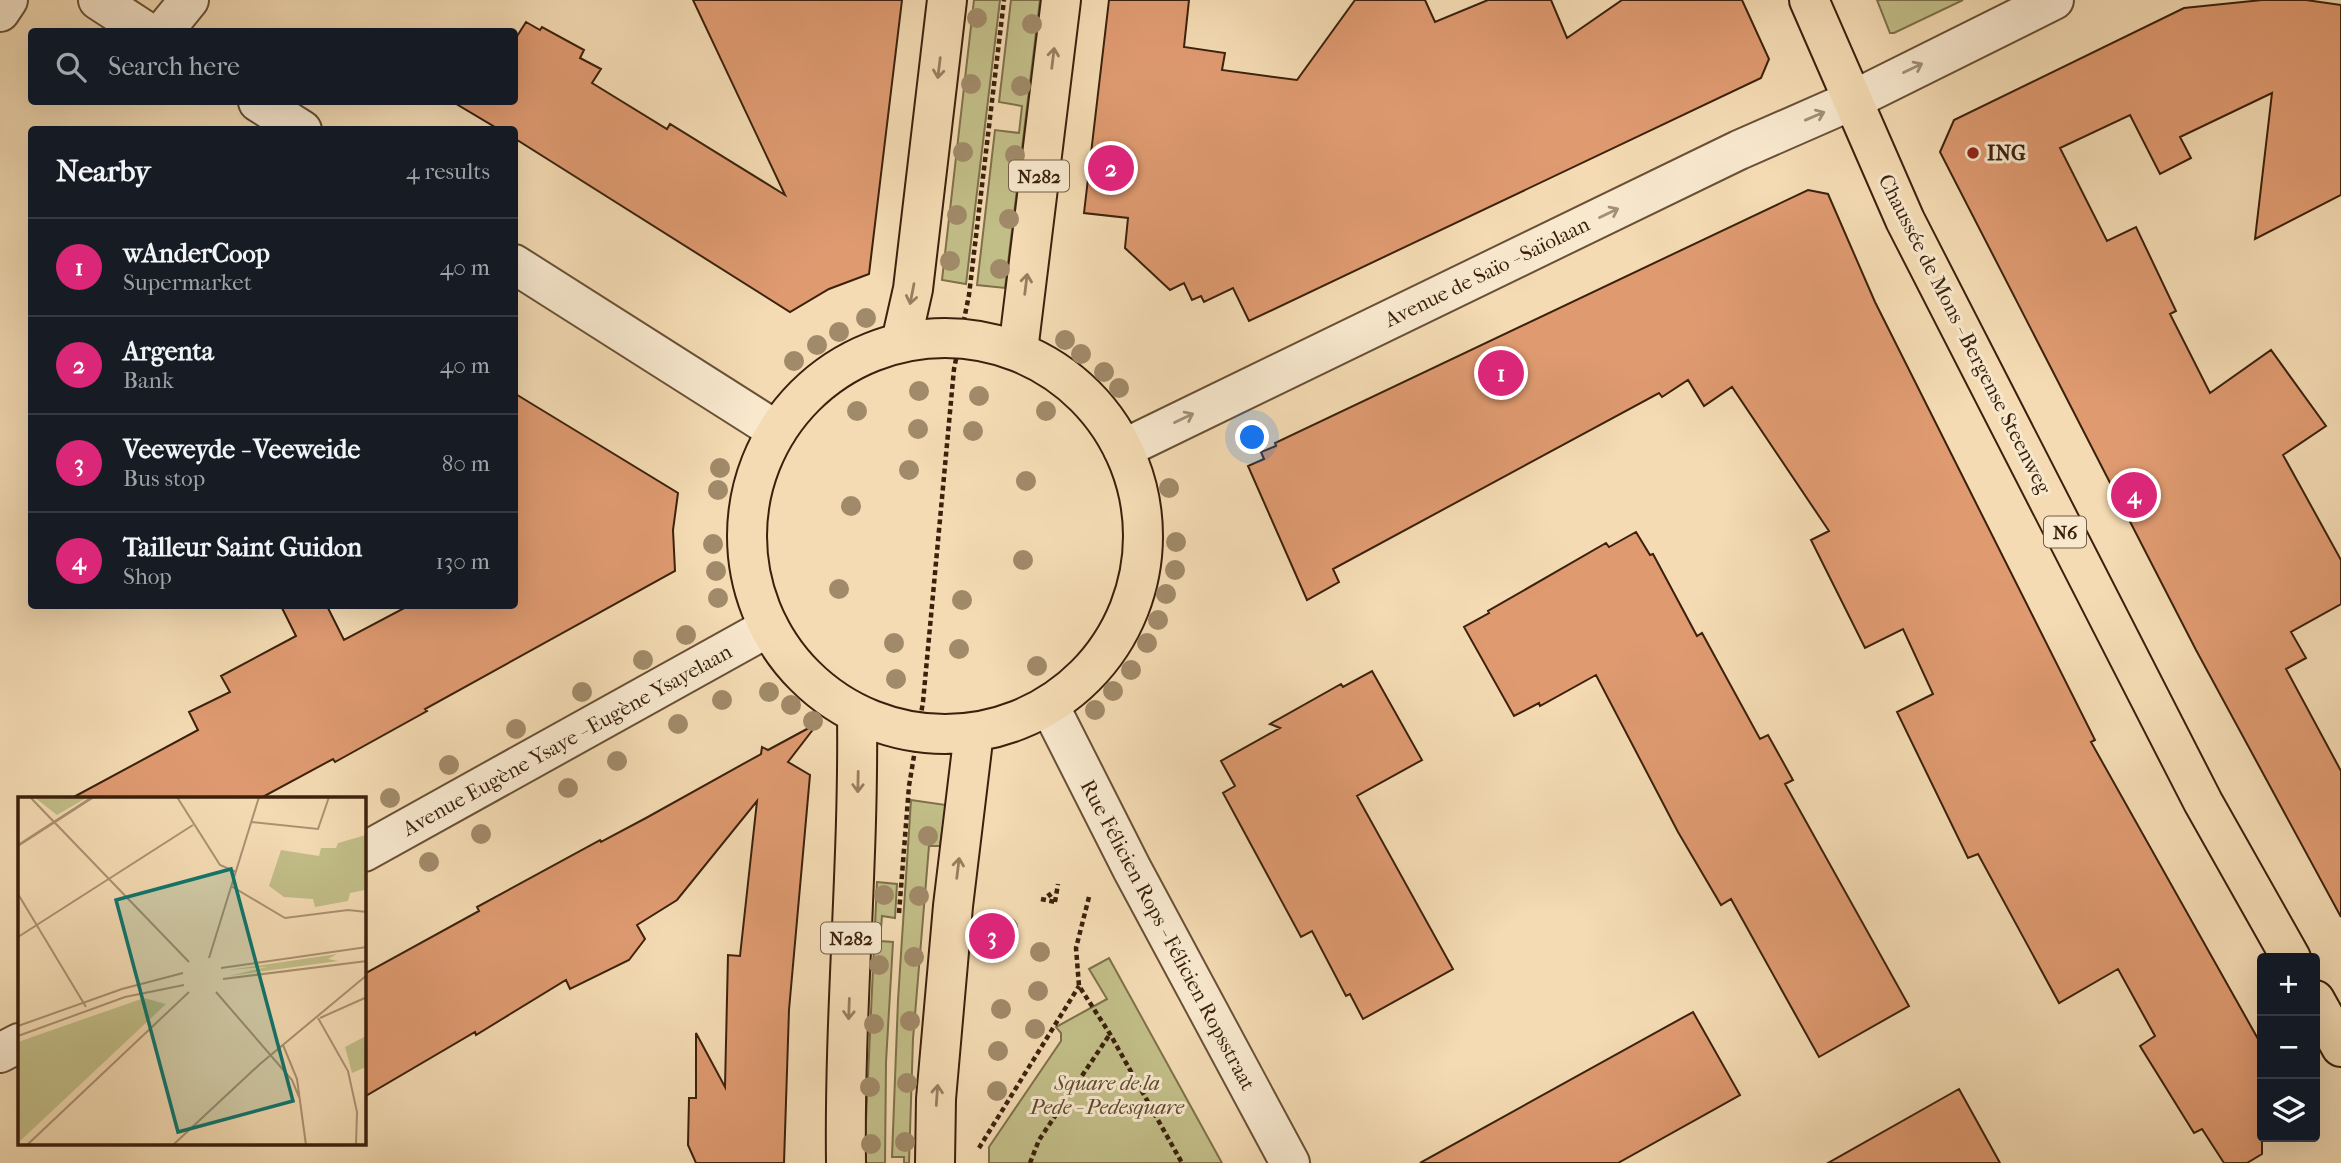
<!DOCTYPE html>
<html lang="en">
<head>
<meta charset="utf-8">
<style>
	:root { --surface:#171b24; --page:#242831; --text:#f1f3f6; --muted:#9ea1a6; --line:#363941; --accent:#db2777 }
	body { margin:0; font-family:"IM FELL French Canon",serif; background:var(--page); color:var(--text) }
	.controls { position:absolute; right:21px; bottom:21px; display:grid; overflow:hidden; border-radius:7px; box-shadow:0 7px 28px #0002 }
	.controls button { width:63px; height:63px; display:grid; place-items:center; padding:0; border:0; border-bottom:2px solid var(--line); background:var(--surface); color:var(--text); font:35px sans-serif }
	.you { position:absolute; left:1253px; top:438px; width:24px; height:24px; margin:-18px; border:5px solid #fff; border-radius:50%; background:#1a73e8; box-shadow:0 0 0 10px #1a73e833 }
	.badge { display:grid; place-items:center; width:46px; height:46px; border-radius:50%; background:var(--accent); color:#fff; font-size:23px; font-weight:700 }
	.pin { position:absolute; translate:-50% -50%; border:4px solid #fff; box-shadow:0 2px 7px #0006 }
	.list { margin:0; padding:0; list-style:none }
	h2 { display:flex; justify-content:space-between; align-items:center; height:91px; margin:0; padding:0 28px; font-size:30px }
	h2 small { font-size:23px; font-weight:400; color:var(--muted) }
	.list li { display:grid; grid-template-columns:46px 1fr auto; gap:21px; align-items:center; box-sizing:border-box; height:98px; padding:0 28px; border-top:2px solid var(--line) }
	.list b { display:block; font-size:26px; white-space:nowrap }
	.list p { margin:0; font-size:23px; white-space:nowrap; color:var(--muted) }
	.list em { font-size:23px; font-style:normal; color:var(--muted) }
	.icon { flex:none; width:38px; height:38px; fill:none; stroke:currentColor; stroke-width:2; stroke-linecap:round; stroke-linejoin:round }
	.map { position:relative; flex:none; width:2341px; height:1163px; overflow:hidden }
	.search { position:absolute; background:var(--surface); box-shadow:0 7px 28px #0002; left:28px; top:28px; width:490px; height:77px; display:flex; align-items:center; gap:18px; box-sizing:border-box; padding:0 24px; border-radius:7px; color:var(--muted); font-size:26px }
	.panel { position:absolute; background:var(--surface); box-shadow:0 7px 28px #0002; left:28px; top:126px; width:490px; height:483px; border-radius:7px }
	.map>svg:first-child { display:block }
	.green { fill:#c2be88; stroke:#7e704a; stroke-width:2 }
	.building { fill:#df9a70; stroke:#3b210d; stroke-width:2 }
	.lines { fill:none; stroke-linecap:round; stroke-linejoin:round }
	.minor-casing { stroke:#695036; stroke-width:42 }
	.major-casing { stroke:#3b210d; stroke-width:42 }
	.path { stroke:#3b210d; stroke-width:4.5; stroke-dasharray:5 3.5; stroke-linecap:butt }
	.minor { stroke:#f8e8ce; stroke-width:38 }
	.major { stroke:#f4dbb3; stroke-width:38 }
	.tree { fill:#a18a69 }
	.oneway { stroke:#987e60 }
	.oneway2 { stroke:#a38e77 }
	.poi-dot { fill:#8f2418; stroke:#f8e8ce; stroke-width:2.5 }
	.labels { text-anchor:middle; stroke-width:6; stroke-linejoin:round; paint-order:stroke }
	.shield { fill:#f8e8ce; stroke:#745d47; stroke-width:2 }
	.shield-label { font-size:19px; font-weight:bold; fill:#3b210d }
	.poi-label { font-size:21px; font-weight:bold; fill:#3b210d; stroke:#f8e8ce; text-anchor:start }
	.street-label { font-size:21px; fill:#3b210d; stroke:#f8e8ce }
	.park-label { font-size:21px; font-style:italic; fill:#5d482c; stroke:#f8e8ce }
	.inset-road { fill:none; stroke:#aa9171; stroke-width:2 }
	.view { fill:#0f766e; fill-opacity:0.15; stroke:#0f766e; stroke-width:3.5 }
	.inset-edge { fill:none; stroke:#3b210d; stroke-width:3.5 }
</style>
</head>
<body>
<div class="map">
<svg width="2341" height="1163" viewBox="0 0 2341 1163">
	<rect width="100%" height="100%" fill="#f4dbb3"/>
	<filter id="stains"><feTurbulence type="fractalNoise" baseFrequency=".00286" numOctaves="4"/><feColorMatrix values="0 0 0 0 .2 0 0 0 0 .09 0 0 0 0 .02 0 0 0 .5 -.17"/></filter>
	<radialGradient id="worn" r=".72"><stop offset=".6" stop-color="#630" stop-opacity="0"/><stop offset="1" stop-color="#630" stop-opacity=".3"/></radialGradient>
	<path class="green" d="M974 0H1000L966 284 942 280Z
		M1011 0H1040L1005 288 977 285 995 130 1019 133 1022 106 999 102Z
		M1877 0H1963L1894 33H1890Z
		M911 800 946 805 940 846H929L913 1039 909 1163H904V1157H892L898 1000Z
		M877 882 897 884 895 918 882 916 880 941 893 942 886 1062 885 1163H864Z
		M1109 958 1222 1163H989V1147L1061 1041V1033L1056 1027 1107 999 1089 969Z"/>
	<path class="building" d="M693 0H902L869 274 829 289 790 312 514 138V130H500L453 102H514V41L526 22 540 30 542 27 584 50 580 58 601 69 592 83 667 129 670 124 785 195Z
		M1109 0H1189L1184 47 1225 53 1222 70 1297 80 1355 0H1425L1435 22 1488 0H1551L1567 38 1622 0H1742L1769 59 1761 78 1249 321 1233 288 1204 302 1201 296 1192 300 1184 283 1170 290 1125 248 1128 218 1084 213Z
		M2262 0H2306L2341 5V195L2255 239 2272 93 2180 137 2191 158 2160 174 2130 115 2060 148 2107 241 2136 227 2176 311 2170 314 2210 393 2271 350 2326 426 2283 455 2341 560V604L2291 632 2306 658 2286 669 2341 771V917L2196 650 1940 152 1954 120 2184 8Z
		M1808 190 1828 194 1875 302 2095 740 2091 742 2262 1046V1154L2247 1163H2224L2202 1129 2194 1133 2140 1046 2155 1036 2118 969 2059 1003 1978 854 1968 858 1897 712 1933 694 1903 629 1865 648 1811 540 1829 531 1732 387 1704 406 1688 380 1662 397 1659 393 1333 569 1339 582 1307 600 1248 466 1264 459 1261 452 1276 446 1275 443Z
		M514 393 678 493 673 530 675 571 425 709 427 711 335 762 333 759 259 799H70L198 730 189 712 230 692 221 676 296 636 281 606H327L344 640 408 606H514Z
		M1636 532 1650 555 1653 554 1697 636 1702 633 1760 739 1768 735 1793 780 1785 784 1909 1006 1819 1057 1731 899 1721 905 1678 832 1596 675 1540 706 1539 703 1514 716 1464 627 1489 613 1488 611 1606 543 1609 547Z
		M1372 671 1422 760 1357 796 1453 969 1363 1019 1350 994 1346 996 1312 931 1301 937 1223 793 1235 786 1221 761 1280 728 1270 724 1341 684 1343 687Z
		M818 723 788 762 810 775 789 1010 784 1163H696L688 1145 689 1098H696V1033L725 1087 728 955 740 956 757 801 677 900 637 925 645 939 629 960 570 989 566 980 476 1035 475 1032 364 1097V974L479 911 477 907 600 840 601 842 646 818 761 754 762 747 768 750Z
		M1693 1012 1740 1095 1618 1163H1420Z
		M1959 1089 2000 1163H1828Z"/>
	<g class="lines">
		<g class="minor-casing">
			<path id="minor" d="M98 0 147 32
				M0 12 8 0
				M163 32 189 0
				M258 102 302 130
				M514 264 777 431
				M1123 449 1739 150 1853 100 2054 0
				M1049 705 1132 869 1290 1163
				M364 852 769 627
				M0 1053 19 1043"/>
		</g>
		<g class="major-casing">
			<path id="major" d="M1809 0 1905 220 2203 802 2291 958
				M747 536a198 198 0 1 1 396 0a198 198 0 1 1-396 0Z
				M901 342 913 289 947 0
				M1018 351 1061 0
				M2315 1000 2341 1047
				M846 1163C844 1013 859 864 857 714
				M935 1163 936 1099 953 906 974 732"/>
		</g>
		<path class="path" d="M1048 893 1054 901
			M1089 897 1076 948 1079 986 1110 1034 1182 1163
			M1041 899 1055 902
			M1055 902 1058 884
			M899 913 909 786 923 702 954 369 969 295 1004 0
			M979 1148 1079 986
			M1030 1163 1039 1140 1110 1034"/>
		<use href="#minor" class="minor"/>
		<use href="#major" class="major"/>
	</g>
	<g class="tree">
		<circle cx="977" cy="18" r="10"/>
		<circle cx="1032" cy="24" r="10"/>
		<circle cx="971" cy="84" r="10"/>
		<circle cx="1021" cy="86" r="10"/>
		<circle cx="963" cy="152" r="10"/>
		<circle cx="1015" cy="155" r="10"/>
		<circle cx="957" cy="215" r="10"/>
		<circle cx="1009" cy="219" r="10"/>
		<circle cx="950" cy="261" r="10"/>
		<circle cx="1000" cy="269" r="10"/>
		<circle cx="866" cy="318" r="10"/>
		<circle cx="839" cy="332" r="10"/>
		<circle cx="1065" cy="340" r="10"/>
		<circle cx="817" cy="345" r="10"/>
		<circle cx="1081" cy="354" r="10"/>
		<circle cx="794" cy="361" r="10"/>
		<circle cx="1104" cy="372" r="10"/>
		<circle cx="1119" cy="388" r="10"/>
		<circle cx="919" cy="391" r="10"/>
		<circle cx="979" cy="396" r="10"/>
		<circle cx="857" cy="411" r="10"/>
		<circle cx="1046" cy="411" r="10"/>
		<circle cx="918" cy="429" r="10"/>
		<circle cx="973" cy="431" r="10"/>
		<circle cx="720" cy="468" r="10"/>
		<circle cx="909" cy="470" r="10"/>
		<circle cx="1026" cy="481" r="10"/>
		<circle cx="1169" cy="488" r="10"/>
		<circle cx="718" cy="490" r="10"/>
		<circle cx="851" cy="506" r="10"/>
		<circle cx="1176" cy="542" r="10"/>
		<circle cx="713" cy="544" r="10"/>
		<circle cx="1023" cy="560" r="10"/>
		<circle cx="1175" cy="570" r="10"/>
		<circle cx="716" cy="571" r="10"/>
		<circle cx="839" cy="589" r="10"/>
		<circle cx="1166" cy="594" r="10"/>
		<circle cx="718" cy="598" r="10"/>
		<circle cx="962" cy="600" r="10"/>
		<circle cx="1158" cy="620" r="10"/>
		<circle cx="686" cy="635" r="10"/>
		<circle cx="894" cy="643" r="10"/>
		<circle cx="1147" cy="643" r="10"/>
		<circle cx="959" cy="649" r="10"/>
		<circle cx="643" cy="660" r="10"/>
		<circle cx="1037" cy="666" r="10"/>
		<circle cx="1131" cy="670" r="10"/>
		<circle cx="896" cy="679" r="10"/>
		<circle cx="1113" cy="691" r="10"/>
		<circle cx="582" cy="692" r="10"/>
		<circle cx="769" cy="692" r="10"/>
		<circle cx="722" cy="700" r="10"/>
		<circle cx="791" cy="705" r="10"/>
		<circle cx="1095" cy="710" r="10"/>
		<circle cx="813" cy="721" r="10"/>
		<circle cx="678" cy="724" r="10"/>
		<circle cx="516" cy="729" r="10"/>
		<circle cx="617" cy="761" r="10"/>
		<circle cx="449" cy="765" r="10"/>
		<circle cx="568" cy="788" r="10"/>
		<circle cx="390" cy="798" r="10"/>
		<circle cx="481" cy="834" r="10"/>
		<circle cx="928" cy="836" r="10"/>
		<circle cx="429" cy="862" r="10"/>
		<circle cx="884" cy="895" r="10"/>
		<circle cx="919" cy="896" r="10"/>
		<circle cx="1008" cy="927" r="10"/>
		<circle cx="1040" cy="952" r="10"/>
		<circle cx="914" cy="957" r="10"/>
		<circle cx="879" cy="965" r="10"/>
		<circle cx="1038" cy="991" r="10"/>
		<circle cx="1001" cy="1009" r="10"/>
		<circle cx="910" cy="1021" r="10"/>
		<circle cx="874" cy="1024" r="10"/>
		<circle cx="1035" cy="1029" r="10"/>
		<circle cx="998" cy="1051" r="10"/>
		<circle cx="907" cy="1083" r="10"/>
		<circle cx="870" cy="1087" r="10"/>
		<circle cx="997" cy="1091" r="10"/>
		<circle cx="905" cy="1142" r="10"/>
		<circle cx="871" cy="1144" r="10"/>
	</g>
	<defs><path id="oneway-shaft" d="M-6 0H5M1.5-3L5.5 0L1.5 3" fill="none" stroke-width="1.6" stroke-linecap="round" stroke-linejoin="round" transform="scale(1.75)"/></defs>
	<g class="oneway">
		<use href="#oneway-shaft" transform="translate(1053 58) rotate(-83)"/>
		<use href="#oneway-shaft" transform="translate(939 68) rotate(97)"/>
		<use href="#oneway-shaft" transform="translate(1026 284) rotate(-83)"/>
		<use href="#oneway-shaft" transform="translate(912 294) rotate(101)"/>
		<use href="#oneway-shaft" transform="translate(858 782) rotate(91)"/>
		<use href="#oneway-shaft" transform="translate(958 868) rotate(-83)"/>
		<use href="#oneway-shaft" transform="translate(849 1009) rotate(92)"/>
		<use href="#oneway-shaft" transform="translate(937 1095) rotate(-86)"/>
	</g>
	<g class="oneway2">
		<use href="#oneway-shaft" transform="translate(1913 68) rotate(-26)"/>
		<use href="#oneway-shaft" transform="translate(1815 116) rotate(-23)"/>
		<use href="#oneway-shaft" transform="translate(1609 213) rotate(-26)"/>
		<use href="#oneway-shaft" transform="translate(1184 418) rotate(-26)"/>
	</g>
	<circle class="poi-dot" cx="1973" cy="153" r="7"/>
	<g class="labels">
		<g class="shield">
			<rect x="1009" y="160.5" width="60" height="31" rx="5"/>
			<rect x="2044" y="516.5" width="42" height="31" rx="5"/>
			<rect x="821" y="922.5" width="60" height="31" rx="5"/>
		</g>
		<g class="shield-label">
			<text x="1039" y="183">N282</text>
			<text x="2065" y="539">N6</text>
			<text x="851" y="945">N282</text>
		</g>
		<g class="poi-label">
			<text x="1987" y="160">ING</text>
		</g>
		<g class="street-label">
			<text transform="translate(1487 272) rotate(-26)" y="7">Avenue de Saïo - Saïolaan</text>
			<text transform="translate(1965 334) rotate(63)" y="7">Chaussée de Mons - Bergense Steenweg</text>
			<text transform="translate(567 740) rotate(-29)" y="7">Avenue Eugène Ysaye - Eugène Ysayelaan</text>
			<text transform="translate(1168 935) rotate(62)" y="7">Rue Félicien Rops - Félicien Ropsstraat</text>
		</g>
		<g class="park-label">
			<text x="1107" y="1090">Square de la<tspan x="1107" dy="24">Pede - Pedesquare</tspan></text>
		</g>
	</g>
	<g transform="translate(18 797)">
		<rect width="348" height="348" fill="#f4dbb3"/>
		<path d="M16 0H70L39 18ZM348 38 347 93 332 96 330 104 297 110 295 102 266 100 251 89 263 53 301 59 303 51H318L320 46ZM319 157 310 162 320 164 211 179 249 170 210 173ZM126 201 148 207 1 345 0 245ZM348 239V270L334 276 327 250Z" fill="#c2be88"/>
		<path class="inset-road" d="M12 0 171 165M159 0 202 68 218 75M234 25 300 32 311 0M0 48 74 0M0 49 76 0M213 89 267 121 330 113 349 115M0 97 68 210M0 140 175 28M191 161 241 0M203 171 349 150M205 182 349 164M198 195 274 283 281 300M300 221 330 274 339 315 338 348M302 221 349 200M0 229 104 192 165 176M0 239 107 200 166 188M265 248 279 282 288 348M9 348 171 195M155 348 242 267 349 178"/>
		<path class="view" d="M213 72 275 304 160 335 98 103Z"/>
		<rect width="348" height="348" class="inset-edge"/>
	</g>
	<rect width="100%" height="100%" filter="url(#stains)"/>
	<rect width="100%" height="100%" fill="url(#worn)"/>
</svg>
<div class="controls">
<button>+</button>
<button>−</button>
<button><svg class="icon" aria-label="layers" viewBox="0 0 24 24"><path d="M12 4l9 5-9 5-9-5zM3 14l9 5 9-5"/></svg></button>
</div>
<div class="you"></div>
<div class="pin badge" style="left:1501px;top:373px">1</div>
<div class="pin badge" style="left:1111px;top:168px">2</div>
<div class="pin badge" style="left:992px;top:936px">3</div>
<div class="pin badge" style="left:2134px;top:495px">4</div>
<div class="search"><svg class="icon" aria-label="search" viewBox="0 0 24 24"><circle cx="10" cy="10" r="6"/><path d="M15 15l6 6"/></svg>Search here</div>
<section class="panel">
<h2>Nearby<small>4 results</small></h2>
<ul class="list">
<li><span class="badge">1</span><div><b>wAnderCoop</b><p>Supermarket</p></div><em>40 m</em></li>
<li><span class="badge">2</span><div><b>Argenta</b><p>Bank</p></div><em>40 m</em></li>
<li><span class="badge">3</span><div><b>Veeweyde - Veeweide</b><p>Bus stop</p></div><em>80 m</em></li>
<li><span class="badge">4</span><div><b>Tailleur Saint Guidon</b><p>Shop</p></div><em>130 m</em></li>
</ul>
</section>
</div>
</body>
</html>
